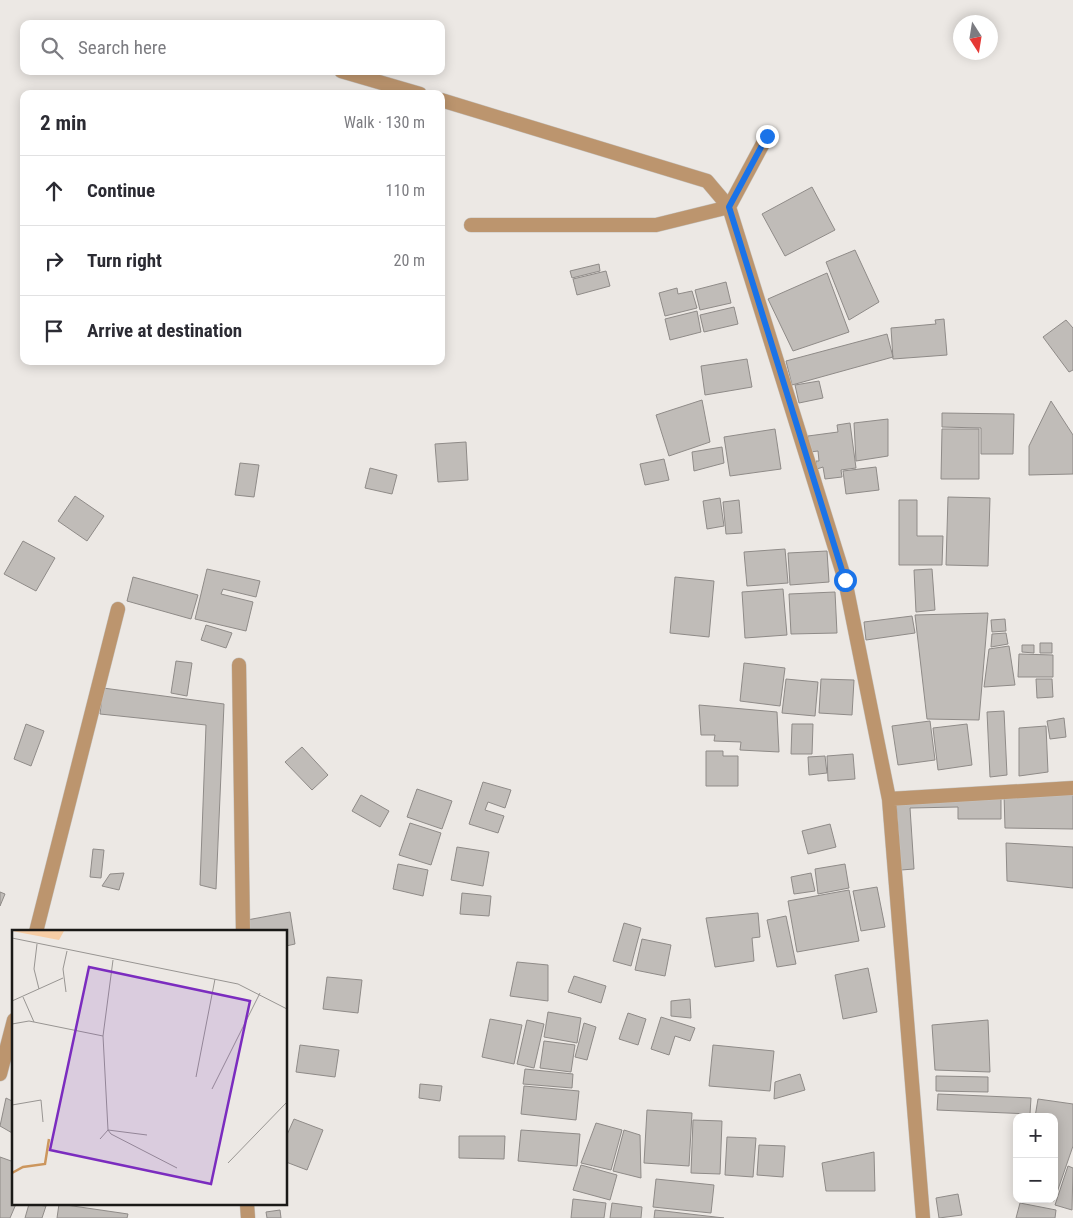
<!DOCTYPE html>
<html lang="en">
<head>
<meta charset="utf-8">
<style>
	:root { --surface:#fff; --page:#f7f7f7; --text:#2b2b33; --muted:#7c7c81; --line:#e1e1e2 }
	body { margin:0; font-family:"Roboto Condensed",sans-serif; background:var(--page); color:var(--text) }
	.controls { position:absolute; right:15px; bottom:15px; display:grid; overflow:hidden; border-radius:10px; box-shadow:0 2px 12px #0003 }
	.controls button { width:45px; height:45px; display:grid; place-items:center; padding:0; border:0; border-bottom:1px solid var(--line); background:var(--surface); color:var(--text); font:25px sans-serif }
	.compass { position:absolute; left:953px; top:15px; width:45px; height:45px; border-radius:50%; background:var(--surface); box-shadow:0 2px 12px #0003; rotate:168deg }
	.stop { position:absolute; width:15px; height:15px; margin:-11px; border:4px solid #1a73e8; border-radius:50%; background:#fff }
	.stop.end { background:#1a73e8; border-color:#fff; box-shadow:0 1px 5px #0008 }
	.list { margin:0; padding:0; list-style:none }
	h2 { display:flex; justify-content:space-between; align-items:center; height:65px; margin:0; padding:0 20px; font-size:21px }
	h2 small { font-size:16px; font-weight:400; color:var(--muted) }
	.list li { display:grid; grid-template-columns:32px 1fr auto; gap:15px; align-items:center; box-sizing:border-box; height:70px; padding:0 20px; border-top:1px solid var(--line) }
	.list b { display:block; font-size:19px; white-space:nowrap }
	.list em { font-size:16px; font-style:normal; color:var(--muted) }
	.icon { flex:none; width:28px; height:28px; fill:none; stroke:currentColor; stroke-width:2; stroke-linecap:round; stroke-linejoin:round }
	.map { position:relative; flex:none; width:1073px; height:1218px; overflow:hidden }
	.search { position:absolute; background:var(--surface); box-shadow:0 2px 12px #0003; left:20px; top:20px; width:425px; height:55px; display:flex; align-items:center; gap:12px; box-sizing:border-box; padding:0 18px; border-radius:10px; color:var(--muted); font-size:19px }
	.panel { position:absolute; background:var(--surface); box-shadow:0 2px 12px #0003; left:20px; top:90px; width:425px; height:275px; border-radius:10px }
	.map>svg:first-child { display:block }
	.building { fill:#c0bcb8; stroke:#8f8b88 }
	.lines { fill:none; stroke-linecap:round; stroke-linejoin:round }
	.minor-casing { stroke:#c6c3bf; stroke-width:15 }
	.minor { stroke:#bc956e; stroke-width:14 }
	.route { stroke:#1a73e8; stroke-width:6 }
	.inset-river { fill:none; stroke:#cc965d; stroke-width:2.5 }
	.inset-road { fill:none; stroke:#989592; stroke-width:1 }
	.view { fill:#7b2cbf; fill-opacity:0.15; stroke:#7b2cbf; stroke-width:2.5 }
	.inset-edge { fill:none; stroke:#1a1917; stroke-width:2.5 }
</style>
</head>
<body>
<div class="map">
<svg width="1073" height="1218" viewBox="0 0 1073 1218">
	<rect width="100%" height="100%" fill="#ece8e4"/>
	<path class="building" d="M812 187 835 230 785 256 762 214Z
		M855 250 879 302 849 320 826 262Z
		M599 264 600 271 572 278 570 271Z
		M606 271 610 286 577 295 573 279Z
		M827 273 849 332 793 351 768 299Z
		M726 282 731 303 700 310 695 290Z
		M677 288 678 294 692 291 697 308 665 316 659 293Z
		M734 307 738 324 704 332 700 315Z
		M697 311 701 332 670 340 665 319Z
		M944 319 947 355 893 359 891 328 936 324 935 320Z
		M1066 320 1073 328V370L1069 372 1043 337Z
		M887 334 893 357 792 385 786 361Z
		M747 359 752 387 705 395 701 366Z
		M819 381 823 398 799 403 795 385Z
		M702 400 710 442 669 456 656 415Z
		M1051 401 1073 435V474L1029 475V446Z
		M942 413 1014 414 1013 454H981V428L942 427Z
		M888 419V456L856 461 854 423Z
		M850 423 856 468 841 470 842 477 825 479 823 467 817 469 816 461H819L818 451 810 452 808 436 838 432 837 425Z
		M775 429 781 469 730 476 724 437Z
		M942 429H979V479H941Z
		M466 442 468 480 438 482 435 444Z
		M722 447 724 463 694 471 692 452Z
		M664 459 669 480 645 485 640 464Z
		M240 463 259 465 254 497 235 495Z
		M876 467 879 490 846 494 843 471Z
		M370 468 397 475 392 494 365 488Z
		M75 496 104 516 87 541 58 521Z
		M948 497 990 498 988 566 946 565Z
		M720 498 724 526 707 529 703 501Z
		M739 500 742 533 726 534 723 502Z
		M899 500H917V536H943L942 565H899Z
		M23 541 55 558 36 591 4 574Z
		M785 549 788 583 747 586 744 552Z
		M827 551 829 582 790 585 788 553Z
		M207 569 260 581 256 597 223 589 221 594 253 602 246 631 195 619Z
		M932 569 935 610 916 612 914 570Z
		M133 577 198 595 191 619 127 601Z
		M675 577 714 581 709 637 670 633Z
		M783 589 787 635 745 638 742 592Z
		M835 592 837 633 791 634 789 594Z
		M988 613 979 720 927 719 915 615Z
		M912 616 915 633 866 640 864 622Z
		M1005 619 1006 631 992 632 991 620Z
		M206 625 232 633 226 648 201 640Z
		M1006 633 1008 644 991 647 992 634Z
		M1040 643H1052V653H1040Z
		M1022 645H1034V653L1022 652Z
		M1009 646 1015 685 984 687 989 649Z
		M1019 654 1053 655V677H1018Z
		M176 661 192 663 187 696 171 693Z
		M744 663 785 668 780 706 740 701Z
		M786 679 818 682 815 716 782 713Z
		M821 679 854 680 852 715 819 713Z
		M1036 679H1052L1053 697 1037 698Z
		M103 688 224 704 216 889 200 885 206 725 100 714Z
		M699 705 777 712 779 752 740 750 741 742 714 741 715 735H701Z
		M1004 711 1007 775 990 777 987 712Z
		M1064 718 1066 737 1050 739 1047 721Z
		M930 721 935 760 898 765 892 726Z
		M26 724 44 731 31 766 14 759Z
		M792 724H813L812 754H791Z
		M967 724 972 765 938 770 933 728Z
		M1046 726 1048 772 1019 776V728Z
		M302 747 328 775 312 790 285 762Z
		M706 751H723V756H738V786H706Z
		M853 754 855 779 828 781 827 756Z
		M825 756 827 773 809 775 808 757Z
		M483 782 511 790 505 808 488 802 485 810 504 816 498 833 469 824Z
		M417 789 452 801 442 829 407 817Z
		M1004 794H1073V829L1005 828Z
		M361 795 389 811 380 827 352 811Z
		M1001 796V819H958V807L910 808 914 869 901 870 896 800Z
		M410 823 441 833 431 865 399 855Z
		M830 824 836 847 808 854 802 831Z
		M1006 843 1073 847V888L1007 881Z
		M457 847 489 852 483 886 451 880Z
		M93 849 104 850 101 878 90 877Z
		M398 864 428 870 423 896 393 889Z
		M845 864 849 888 818 894 815 869Z
		M124 873 119 890 102 886 110 874Z
		M811 873 815 891 794 894 791 877Z
		M877 887 885 927 861 931 853 891Z
		M849 890 859 941 797 952 788 901Z
		M0 892 5 894 0 906Z
		M462 893 491 896 489 916 460 914Z
		M290 912 295 944 286 946V932H249L247 920Z
		M758 913 760 937 752 938 754 961 715 967 706 918Z
		M786 916 796 964 777 967 767 920Z
		M624 923 641 928 631 966 613 961Z
		M642 939 671 945 665 976 635 970Z
		M517 962 548 965V1001L510 996Z
		M868 968 877 1012 843 1019 835 975Z
		M574 976 606 986 601 1003 568 992Z
		M327 977 362 980 358 1013 323 1009Z
		M690 999 691 1018 671 1016V1001Z
		M548 1012 581 1018 577 1043 544 1037Z
		M628 1013 646 1019 638 1045 619 1039Z
		M661 1017 695 1028 690 1041 675 1036 669 1055 651 1049Z
		M490 1019 522 1025 514 1064 482 1057Z
		M527 1020 544 1024 534 1068 517 1064Z
		M988 1020 990 1072 935 1070 932 1025Z
		M584 1023 596 1027 587 1060 575 1057Z
		M544 1041 575 1045 571 1072 540 1068Z
		M300 1045 339 1050 335 1077 296 1072Z
		M713 1045 774 1051 770 1091 709 1086Z
		M525 1069 573 1074 572 1088 523 1084Z
		M800 1074 805 1090 774 1099 775 1082Z
		M936 1076 988 1077V1092L936 1091Z
		M420 1084 442 1086 440 1101 419 1098Z
		M524 1086 579 1091 576 1120 521 1114Z
		M938 1094 1031 1098 1030 1114 937 1110Z
		M6 1098 14 1102V1134L0 1126Z
		M1038 1099 1073 1104V1146L1054 1201 1046 1199H1054V1117H1035Z
		M647 1110 692 1113 689 1166 644 1163Z
		M294 1119 323 1130 307 1170 286 1162V1137Z
		M693 1120 722 1121 720 1174 691 1173Z
		M596 1123 622 1130 611 1170 581 1163Z
		M521 1130 580 1134 577 1166 518 1161Z
		M624 1130 640 1135 641 1178 613 1171Z
		M459 1136H505L504 1159 459 1158Z
		M727 1137 756 1138 753 1177 725 1175Z
		M759 1145 785 1146 783 1177 757 1175Z
		M874 1152 875 1191H826L822 1163Z
		M0 1157 14 1162V1204H16L10 1218H0Z
		M581 1165 617 1175 610 1200 573 1190Z
		M1068 1166 1073 1168 1072 1210 1055 1205Z
		M656 1179 714 1185 711 1213 653 1207Z
		M958 1194 962 1215 939 1218 936 1198Z
		M573 1199 606 1203 604 1218H571Z
		M612 1203 642 1207 641 1218H610Z
		M1020 1203 1056 1210 1055 1218H1016Z
		M29 1204 46 1206 42 1218H25Z
		M59 1204 128 1214 127 1218H57Z
		M280 1210 281 1218H267L266 1212Z
		M655 1210 724 1218H654Z"/>
	<g class="lines">
		<g class="minor-casing">
			<path id="minor" d="M341 71 420 94
				M441 100 707 181 729 207 767 136
				M471 225H656L729 207 845 580 889 799 923 1218
				M239 665 243 932
				M889 799 1073 788
				M36 932 118 609
				M0 1074 14 1020
				M247 1204 248 1218"/>
		</g>
		<use href="#minor" class="minor"/>
	</g>
	<g class="lines">
		<path class="route" d="M767 136 729 207 845 580"/>
	</g>
	<g transform="translate(12 930)">
		<rect width="275" height="275" fill="#ece8e4"/>
		<path d="M0 1H52L47 10Z" fill="#f7cda5"/>
		<path class="inset-river" d="M0 243 11 237 33 234 37 209"/>
		<path class="inset-road" d="M0 8 226 54 275 79M25 14 22 39 27 59M101 30 91 106 96 200 135 205M54 62 51 39 55 21M11 67 22 92M0 71 51 48M0 94 17 91 91 106M184 147 203 49M200 159 248 63M0 175 29 170 31 192M88 209 96 200 99 204 165 238M216 233 275 172"/>
		<path class="view" d="M77 37 238 71 199 254 38 220Z"/>
		<rect width="275" height="275" class="inset-edge"/>
	</g>
</svg>
<div class="controls">
<button>+</button>
<button>−</button>
</div>
<svg class="compass" viewBox="-18 -18 36 36"><path d="M0-13l5 13h-10z" fill="#e53935"/><path d="M0 13l5-13h-10z" fill="#7c7c81"/></svg>
<div class="stop" style="left:845px;top:580px"></div>
<div class="stop end" style="left:767px;top:136px"></div>
<div class="search"><svg class="icon" aria-label="search" viewBox="0 0 24 24"><circle cx="10" cy="10" r="6"/><path d="M15 15l6 6"/></svg>Search here</div>
<section class="panel">
<h2>2 min<small>Walk · 130 m</small></h2>
<ul class="list">
<li><svg class="icon" aria-label="ahead" viewBox="0 0 24 24"><path d="M12 20V5M6 11l6-6 6 6"/></svg><div><b>Continue</b></div><em>110 m</em></li>
<li><svg class="icon" aria-label="right" viewBox="0 0 24 24"><path d="M7 20v-9h11M14 6l5 5-5 5"/></svg><div><b>Turn right</b></div><em>20 m</em></li>
<li><svg class="icon" aria-label="arrive" viewBox="0 0 24 24"><path d="M6 21V4h12l-3 4 3 4H6"/></svg><div><b>Arrive at destination</b></div></li>
</ul>
</section>
</div>
</body>
</html>
